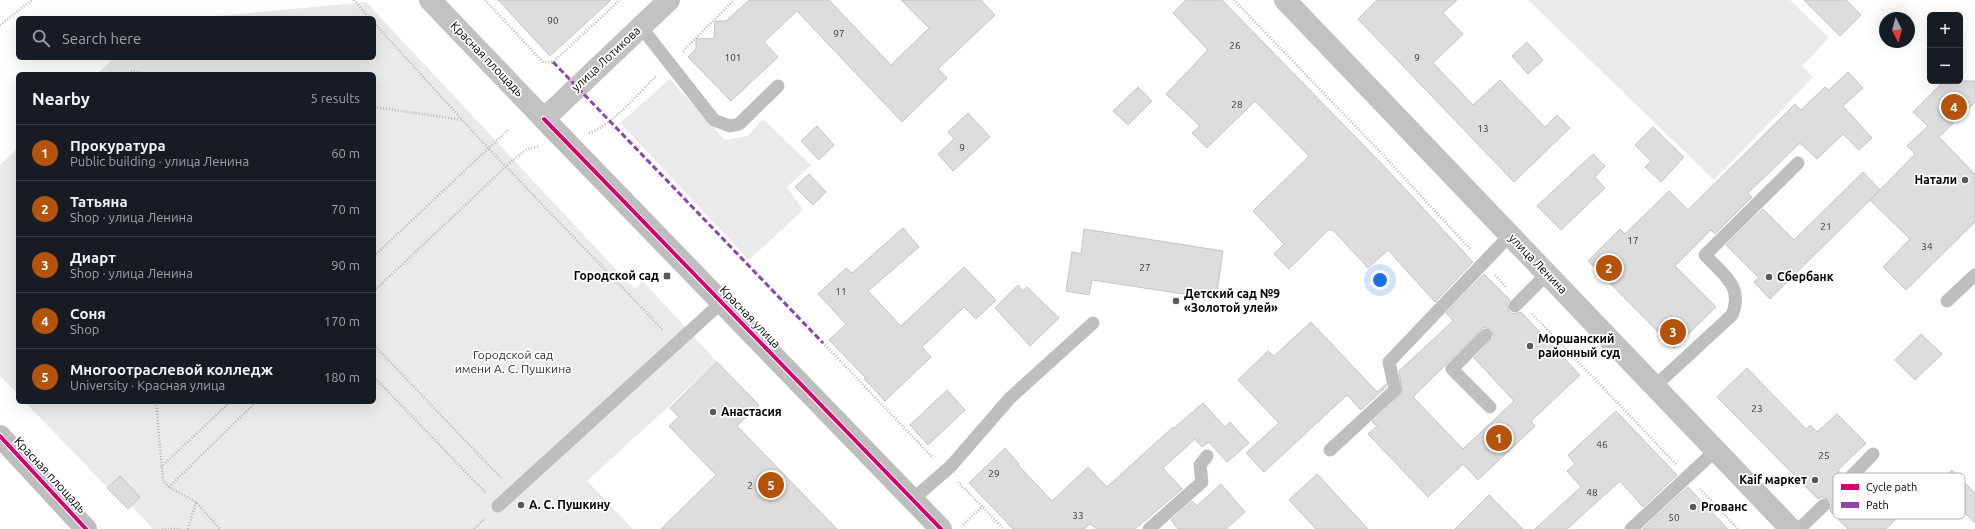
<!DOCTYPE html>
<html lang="en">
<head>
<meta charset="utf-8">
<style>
	:root { --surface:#171b24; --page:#242831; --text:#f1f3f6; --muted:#9ea1a6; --line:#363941; --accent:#b45309 }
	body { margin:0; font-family:Ubuntu,sans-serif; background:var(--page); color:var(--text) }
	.controls { position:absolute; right:12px; top:12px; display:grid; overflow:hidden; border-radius:6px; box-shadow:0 4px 16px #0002 }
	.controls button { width:36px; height:36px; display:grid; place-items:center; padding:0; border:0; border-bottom:1px solid var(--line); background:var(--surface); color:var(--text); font:20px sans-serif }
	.compass { position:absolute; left:1879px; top:12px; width:36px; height:36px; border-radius:50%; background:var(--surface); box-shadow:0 4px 16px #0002; rotate:174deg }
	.you { position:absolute; left:1380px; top:280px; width:14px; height:14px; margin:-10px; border:3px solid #fff; border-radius:50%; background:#1a73e8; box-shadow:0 0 0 6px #1a73e833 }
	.badge { display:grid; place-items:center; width:26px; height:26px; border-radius:50%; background:var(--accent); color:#fff; font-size:13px; font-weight:700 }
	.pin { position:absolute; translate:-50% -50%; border:2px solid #fff; box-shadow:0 1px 4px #0006 }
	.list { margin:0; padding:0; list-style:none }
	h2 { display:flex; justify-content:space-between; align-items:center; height:52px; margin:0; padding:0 16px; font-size:17px }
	h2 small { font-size:13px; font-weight:400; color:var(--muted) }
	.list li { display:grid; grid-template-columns:26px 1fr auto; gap:12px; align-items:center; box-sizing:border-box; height:56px; padding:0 16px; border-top:1px solid var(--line) }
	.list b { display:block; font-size:15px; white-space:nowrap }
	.list p { margin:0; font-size:13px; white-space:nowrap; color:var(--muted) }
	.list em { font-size:13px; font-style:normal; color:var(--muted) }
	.icon { flex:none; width:22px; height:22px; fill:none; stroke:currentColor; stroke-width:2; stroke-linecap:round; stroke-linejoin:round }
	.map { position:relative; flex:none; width:1975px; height:529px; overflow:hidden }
	.search { position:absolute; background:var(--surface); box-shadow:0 4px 16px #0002; left:16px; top:16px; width:360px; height:44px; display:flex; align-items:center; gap:10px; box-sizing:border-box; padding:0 14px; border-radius:6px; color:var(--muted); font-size:15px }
	.panel { position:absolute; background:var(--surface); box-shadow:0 4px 16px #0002; left:16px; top:72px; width:360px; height:332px; border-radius:6px }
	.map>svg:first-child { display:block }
	.green { fill:#eaeaea }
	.building { fill:#ddd; stroke:#c5c5c5; fill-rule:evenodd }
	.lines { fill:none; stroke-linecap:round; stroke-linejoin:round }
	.path { stroke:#b8b8b8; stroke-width:2.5; stroke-dasharray:1 2; stroke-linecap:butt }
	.service { stroke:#bebebe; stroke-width:13 }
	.minor { stroke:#bebebe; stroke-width:22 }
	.secondary { stroke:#c2c2c2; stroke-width:22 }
	.quiet { stroke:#8e44ad; stroke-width:3; stroke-dasharray:6 3; stroke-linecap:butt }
	.cycleway-casing { stroke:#fff; stroke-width:6 }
	.cycleway { stroke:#d6006c; stroke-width:4 }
	.poi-dot { fill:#595959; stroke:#fff; stroke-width:1.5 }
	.labels { text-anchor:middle; stroke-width:3.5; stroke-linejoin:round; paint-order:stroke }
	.number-label { font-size:10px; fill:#373737 }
	.street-label { font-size:12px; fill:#000; stroke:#fff }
	.poi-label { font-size:12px; font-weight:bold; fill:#000; stroke:#fff; text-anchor:start }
	.park-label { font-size:12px; fill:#303030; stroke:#fff }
	.key { fill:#fff; stroke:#b2b2b2; stroke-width:1 }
	.key-label { font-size:11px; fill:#000 }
</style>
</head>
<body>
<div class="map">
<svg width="1975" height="529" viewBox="0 0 1975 529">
	<rect width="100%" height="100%" fill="#fff"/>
	<path class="green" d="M1528 0H1790L1829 38 1802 66 1813 77 1714 180Z
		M366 2 624 278 635 289 643 281 717 362 587 481 633 529H153L132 506 128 509 25 402H374V74H97L114 58H374V18H197Z
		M670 79 725 140 748 136 763 119 811 165 787 187 803 210 749 260 620 123Z
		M18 148V394L0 376V165Z"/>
	<path class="building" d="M498 0H611L550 56Z
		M749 0H829L891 65 929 28 901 0H981L995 15 938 69 947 78 902 122 797 11 764 42 778 57 731 101 688 57 696 49V38L714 39 715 21H726Z
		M1186 0H1222L1382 164 1473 262 1435 302 1388 250 1368 268 1333 230 1331 231 1329 229 1289 269 1274 254 1284 244 1253 211 1309 156 1255 101 1207 148 1192 133 1200 126 1166 94 1208 50 1173 13Z
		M1377 0H1457L1443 13 1463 34 1433 63 1473 105 1500 80 1545 127 1557 115 1570 128 1514 182 1358 19Z
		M1804 0H1846L1861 15 1840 36Z
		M1527 42 1543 60 1528 74 1512 56Z
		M1848 72 1863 88 1843 106 1872 138 1859 150 1843 134 1817 159 1800 143 1748 193 1752 197 1715 234 1711 230 1675 266 1716 307 1674 348 1588 261 1620 229 1625 234 1669 191 1688 210 1795 104 1801 110 1825 87 1829 90Z
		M1944 81H1975V102L1939 137 1975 174V222L1906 290 1883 267 1910 239 1870 200 1915 154 1907 146 1928 126 1913 112Z
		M1138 87 1152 101 1128 125 1113 111Z
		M968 113 990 137 953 171 938 154 954 139 948 132Z
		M817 126 834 145 819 160 801 141Z
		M1653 127 1684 157 1661 182 1645 167 1651 161 1635 145Z
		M1593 154 1605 166 1595 177 1605 188 1561 230 1537 206Z
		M1863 172 1880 190 1770 299 1754 282 1759 278 1726 245 1763 209 1794 240Z
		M809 174 826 192 813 205 795 187Z
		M903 228 919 247 868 291 901 326 964 267 996 300 976 319 964 307 922 347 931 357 885 401 864 379 866 378 829 340 846 324 818 294 846 268 852 273Z
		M1084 229 1223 251 1216 299 1092 280 1089 295 1066 291 1072 252 1081 254Z
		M1484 274 1510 300 1507 304 1509 311 1513 314 1521 312 1580 375 1531 421 1535 426 1478 480 1463 464 1428 497 1368 434 1377 426 1372 422 1402 393 1399 371 1453 321 1446 313ZM1484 327 1492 330 1494 337 1474 358 1514 401 1463 449 1413 397Z
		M1018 285 1023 291 1027 287 1059 318 1030 346 995 308Z
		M1311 322 1377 392 1386 384V387L1361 410 1347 395 1264 472 1246 453 1279 423 1238 380 1268 351 1274 356Z
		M1921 334 1942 354 1915 380 1895 360Z
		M717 362 759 405 737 426 837 529H661L716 475 669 426 679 417 670 408Z
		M1747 368 1806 429 1810 425 1817 432 1837 414 1866 443 1838 470 1842 475 1840 482 1843 486 1850 488 1854 486 1870 502 1896 476 1918 497 1886 529H1848L1830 511 1832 503 1829 499 1822 497 1818 499 1717 397Z
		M947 390 965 410 928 445 910 425Z
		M1203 403 1225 427 1230 422 1249 443 1227 462 1209 442 1202 447 1195 439 1163 468 1182 489 1135 529H1097L1090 524 1084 529H1013L969 483 1005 448 1019 464 1018 465 1052 501 1088 467 1107 487 1173 427 1174 428Z
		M1616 411 1677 475 1643 507 1620 481 1567 529H1535L1581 487 1567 471 1575 464 1568 455Z
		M1952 470 1975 493V523L1937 486Z
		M1317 474 1368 529H1316L1289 500Z
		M120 476 140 497 128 509 107 488Z
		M1221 484 1245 512 1226 529H1178L1171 520 1192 501 1197 506Z
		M1688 487 1728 529H1643L1654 518Z
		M1489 495 1523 529H1455Z"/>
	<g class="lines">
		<path class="path" d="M354 0 369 18
			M485 0 543 62H553L620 0
			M1234 0 1385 157 1471 250
			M374 23 489 149 663 330
			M0 25 32 0
			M683 51 734 0
			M131 71 148 74
			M374 107 463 120
			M589 133C610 127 639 93 656 76
			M374 256 508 130
			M1495 275 1507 288
			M374 291 514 159 526 150 539 146
			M1532 314 1676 464
			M823 343 933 458
			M374 345 501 478
			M374 377 486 493
			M156 402 163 481 169 487 196 502 220 529
			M161 467 230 402
			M958 482 1004 529
			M169 487 256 402
			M1700 489 1738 529
			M963 525 983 506
			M162 529H182
			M188 529 196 502
			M474 529 485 518"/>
		<path class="service" d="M641 27 714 120 730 126 739 124 778 86
			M1947 301 1975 275
			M1515 306 1547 274
			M1486 335 1452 369 1490 407
			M1655 386 1732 315C1744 286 1723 275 1705 255L1798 163
			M1330 450 1395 390 1389 362 1510 235
			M1848 480 1873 454
			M912 500 951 466 1010 398 1093 323
			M498 506 722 302
			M1149 529 1202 482 1200 465 1207 456
			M1631 529 1716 450
			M1799 529 1824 505"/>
		<path class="minor" d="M544 119 941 529
			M0 436 86 529"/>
		<path class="secondary" d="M430 0 544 119 669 0
			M1285 0 1791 529"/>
		<path class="quiet" d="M553 62 823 343"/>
		<g class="cycleway-casing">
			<path id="cycleway" d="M544 119 941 529
				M0 436 86 529"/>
		</g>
		<use href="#cycleway" class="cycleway"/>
	</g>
	<g class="poi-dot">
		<circle cx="1965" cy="180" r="4"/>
		<rect x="663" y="272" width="8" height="8" rx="2"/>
		<circle cx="1769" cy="277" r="4"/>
		<circle cx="1176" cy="301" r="4"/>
		<circle cx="1530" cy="346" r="4"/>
		<circle cx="713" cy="412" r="4"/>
		<circle cx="1815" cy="480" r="4"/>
		<circle cx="521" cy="505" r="4"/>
		<circle cx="1693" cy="507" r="4"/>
	</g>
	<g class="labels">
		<g class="number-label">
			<text x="553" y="24">90</text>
			<text x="839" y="37">97</text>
			<text x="1235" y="49">26</text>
			<text x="733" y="61">101</text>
			<text x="1417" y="61">9</text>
			<text x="1237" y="108">28</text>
			<text x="1483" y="132">13</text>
			<text x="962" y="151">9</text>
			<text x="1826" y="230">21</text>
			<text x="1633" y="244">17</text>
			<text x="1927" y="250">34</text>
			<text x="1145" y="271">27</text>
			<text x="841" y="295">11</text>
			<text x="1757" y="412">23</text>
			<text x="1602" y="448">46</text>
			<text x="1824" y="459">25</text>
			<text x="994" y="477">29</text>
			<text x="750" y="489">2</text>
			<text x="1592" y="496">48</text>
			<text x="1078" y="519">33</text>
			<text x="1674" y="521">50</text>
		</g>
		<g class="street-label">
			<text transform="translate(487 59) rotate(46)" y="4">Красная площадь</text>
			<text transform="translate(606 59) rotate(-43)" y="4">улица Лотикова</text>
			<text transform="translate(1538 264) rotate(46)" y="4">улица Ленина</text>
			<text transform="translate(750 317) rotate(46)" y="4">Красная улица</text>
			<text transform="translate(50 475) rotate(47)" y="4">Красная площадь</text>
		</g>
		<g class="poi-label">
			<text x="1957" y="184" text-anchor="end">Натали</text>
			<text x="659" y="280" text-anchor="end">Городской сад</text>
			<text x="1777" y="281">Сбербанк</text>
			<text x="1184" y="298">Детский сад №9<tspan x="1184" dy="14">«Золотой улей»</tspan></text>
			<text x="1538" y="343">Моршанский<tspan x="1538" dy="14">районный суд</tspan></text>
			<text x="721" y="416">Анастасия</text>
			<text x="1807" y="484" text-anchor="end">Kaif маркет</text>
			<text x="529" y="509">А. С. Пушкину</text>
			<text x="1701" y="511">Proванс</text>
		</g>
		<g class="park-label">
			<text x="513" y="359">Городской сад<tspan x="513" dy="14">имени А. С. Пушкина</tspan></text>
		</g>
	</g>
	<rect x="1833" y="473" width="132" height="46" rx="6" class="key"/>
	<rect x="1841" y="484" width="18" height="6" fill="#d6006c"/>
	<rect x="1841" y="502" width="18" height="6" fill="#8e44ad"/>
	<g class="key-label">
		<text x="1866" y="491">Cycle path</text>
		<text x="1866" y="509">Path</text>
	</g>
</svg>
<div class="controls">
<button>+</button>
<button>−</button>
</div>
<svg class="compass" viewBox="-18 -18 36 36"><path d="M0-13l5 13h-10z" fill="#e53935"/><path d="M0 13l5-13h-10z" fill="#9ea1a6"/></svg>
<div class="you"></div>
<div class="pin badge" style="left:1499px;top:438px">1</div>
<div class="pin badge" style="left:1609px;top:268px">2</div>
<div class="pin badge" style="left:1673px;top:332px">3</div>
<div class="pin badge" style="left:1954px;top:107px">4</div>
<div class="pin badge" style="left:771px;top:485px">5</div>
<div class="search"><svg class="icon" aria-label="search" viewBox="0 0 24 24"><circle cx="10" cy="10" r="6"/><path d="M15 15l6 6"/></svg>Search here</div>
<section class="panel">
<h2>Nearby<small>5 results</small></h2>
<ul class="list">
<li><span class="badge">1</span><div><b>Прокуратура</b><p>Public building · улица Ленина</p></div><em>60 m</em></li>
<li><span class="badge">2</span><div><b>Татьяна</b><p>Shop · улица Ленина</p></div><em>70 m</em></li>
<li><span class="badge">3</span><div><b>Диарт</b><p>Shop · улица Ленина</p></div><em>90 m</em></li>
<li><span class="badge">4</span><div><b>Соня</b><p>Shop</p></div><em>170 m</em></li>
<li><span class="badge">5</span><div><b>Многоотраслевой колледж</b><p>University · Красная улица</p></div><em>180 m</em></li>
</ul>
</section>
</div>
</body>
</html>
